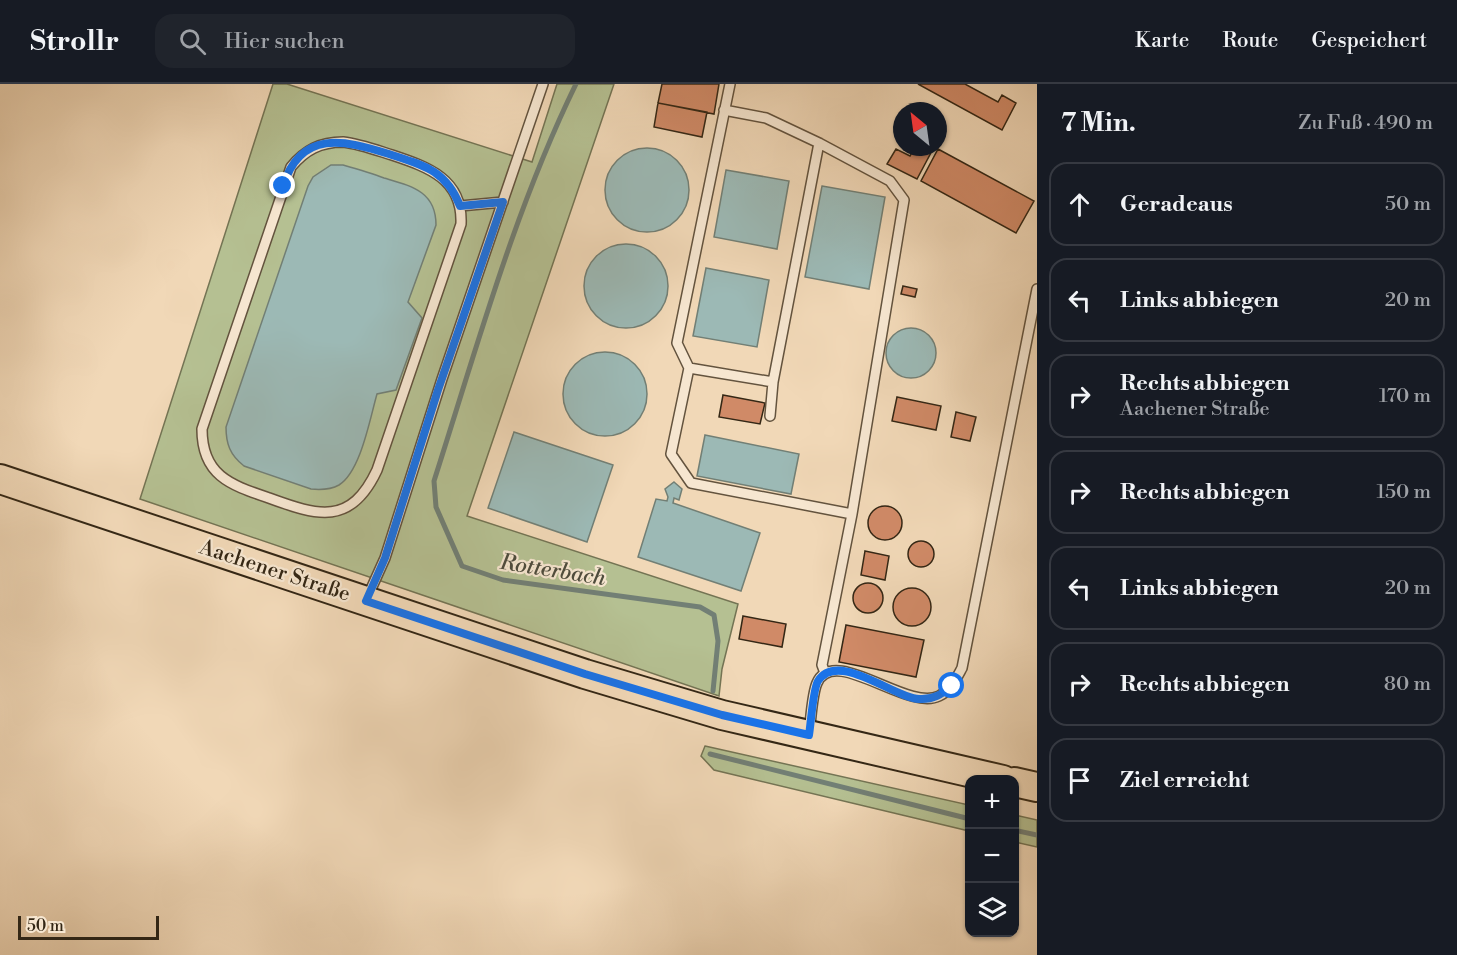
<!DOCTYPE html>
<html lang="de">
<head>
<meta charset="utf-8">
<style>
	:root { --surface:#171b24; --page:#20242c; --text:#f1f3f6; --muted:#9ea1a6; --line:#363941 }
	body { margin:0; font-family:"Libre Bodoni",serif; background:var(--page); color:var(--text) }
	.controls { position:absolute; right:18px; bottom:18px; display:grid; overflow:hidden; border-radius:12px; box-shadow:0 2px 4px #0004 }
	.controls button { width:54px; height:54px; display:grid; place-items:center; padding:0; border:0; border-bottom:2px solid var(--line); background:var(--surface); color:var(--text); font:30px sans-serif }
	.compass { position:absolute; left:893px; top:18px; width:54px; height:54px; border-radius:50%; background:var(--surface); box-shadow:0 2px 4px #0004; rotate:331deg }
	.scale { position:absolute; left:18px; bottom:15px; width:141px; box-sizing:border-box; padding-left:6px; border:3px solid #342715; border-top:0; font-size:16px; line-height:21px; white-space:nowrap; color:#342715; -webkit-text-stroke:4px #f6e6d0; paint-order:stroke }
	.stop { position:absolute; width:18px; height:18px; margin:-14px; border:4px solid #1a73e8; border-radius:50%; background:#fff }
	.stop.end { background:#1a73e8; border-color:#fff; box-shadow:0 2px 6px #0008 }
	.list { margin:0; padding:0; list-style:none }
	h2 { display:flex; justify-content:space-between; align-items:center; height:78px; margin:0; padding:0 24px; font-size:26px }
	h2 small { font-size:20px; font-weight:400; color:var(--muted) }
	.list li { display:grid; grid-template-columns:39px 1fr auto; gap:18px; align-items:center; box-sizing:border-box; height:84px; margin:0 12px 12px; padding:0 12px; border:2px solid var(--line); border-radius:18px }
	.list b { display:block; font-size:22px; white-space:nowrap }
	.list p { margin:0; font-size:20px; white-space:nowrap; color:var(--muted) }
	.list em { font-size:20px; font-style:normal; color:var(--muted) }
	.icon { flex:none; width:33px; height:33px; fill:none; stroke:currentColor; stroke-width:2; stroke-linecap:round; stroke-linejoin:round }
	.map { position:relative; flex:none; width:1037px; height:871px; overflow:hidden }
	header { display:flex; align-items:center; gap:36px; box-sizing:border-box; height:84px; padding:0 30px; background:var(--surface); border-bottom:2px solid var(--line) }
	header strong { font-size:28px }
	nav { display:flex; gap:33px; margin-inline-start:auto; font-size:21px }
	.search { width:420px; height:54px; background:var(--page); display:flex; align-items:center; gap:15px; box-sizing:border-box; padding:0 21px; border-radius:18px; color:var(--muted); font-size:22px }
	main { display:flex }
	aside { flex:1; background:var(--surface) }
	.map>svg:first-child { display:block }
	.green { fill:#b5c092; stroke:#747454; stroke-width:1.5 }
	.water { fill:#9cb9b5; stroke:#727f75; stroke-width:1.5 }
	.lines { fill:none; stroke-linecap:round; stroke-linejoin:round }
	.stream { stroke:#727f75; stroke-width:5 }
	.building { fill:#d08a67; stroke:#342715; stroke-width:1.5 }
	.lane-casing { stroke:#63533e; stroke-width:12 }
	.primary-casing { stroke:#342715; stroke-width:32 }
	.lane { stroke:#f6e6d0; stroke-width:9 }
	.primary { stroke:#f1d8b7; stroke-width:28 }
	.route { stroke:#1a73e8; stroke-width:8 }
	.labels { text-anchor:middle; stroke-width:4.5; stroke-linejoin:round; paint-order:stroke }
	.street-label { font-size:21px; fill:#342715; stroke:#f6e6d0 }
	.water-label { font-size:22px; font-style:italic; fill:#4e4c3d; stroke:#f6e6d0 }
</style>
</head>
<body>
<header>
<strong>Strollr</strong>
<div class="search"><svg class="icon" aria-label="search" viewBox="0 0 24 24"><circle cx="10" cy="10" r="6"/><path d="M15 15l6 6"/></svg>Hier suchen</div>
<nav><a>Karte</a><a>Route</a><a>Gespeichert</a></nav>
</header>
<main>
<div class="map">
<svg width="1037" height="871" viewBox="0 0 1037 871">
	<rect width="100%" height="100%" fill="#f1d8b7"/>
	<filter id="stains"><feTurbulence type="fractalNoise" baseFrequency=".00333" numOctaves="4"/><feColorMatrix values="0 0 0 0 .2 0 0 0 0 .09 0 0 0 0 .02 0 0 0 .5 -.17"/></filter>
	<radialGradient id="worn" r=".72"><stop offset=".6" stop-color="#630" stop-opacity="0"/><stop offset="1" stop-color="#630" stop-opacity=".3"/></radialGradient>
	<path class="green" d="M273 0H287L532 78 557 0H614L467 432 738 520 722 585 719 612 140 415Z
		M705 662 969 721V747L714 686 701 672Z
		M1015 731 1037 736V763L1015 758Z"/>
	<path class="water" d="M605 106a42 42 0 1 1 84 0a42 42 0 1 1-84 0Z
		M331 81H343C357 85 371 89 384 94 411 102 436 107 436 141L408 218 422 234 396 306 377 310C370 334 361 387 339 401 330 406 321 406 311 405L244 382C230 371 226 360 226 343L308 102 313 93Z
		M726 86 789 97 777 165 714 153Z
		M822 102 885 113 869 205 805 193Z
		M584 202a42 42 0 1 1 84 0a42 42 0 1 1-84 0Z
		M706 184 769 196 757 263 693 252Z
		M886 269a25 25 0 1 1 50 0a25 25 0 1 1-50 0Z
		M563 310a42 42 0 1 1 84 0a42 42 0 1 1-84 0Z
		M514 348 613 381 587 458 488 424Z
		M705 351 799 370 791 410 697 392Z
		M674 398 682 405 679 416 674 414 673 419 760 449 741 507 638 473 656 415 667 417 668 413 665 405Z"/>
	<g class="lines">
		<path class="stream" d="M576 0C514 127 477 263 434 397L436 423 462 482 503 496 700 523 714 531 718 557 713 607
			M710 670 970 735
			M1014 746 1037 751"/>
	</g>
	<path class="building" d="M662 0H719L714 30 658 19Z
		M918 0H965L998 18 1002 11 1016 19 1002 46Z
		M658 19 707 28 702 53 654 43Z
		M915 63H934L917 95 887 80 896 65 910 72Z
		M938 65 1034 117 1016 149 921 97Z
		M903 202 917 205 915 213 901 210Z
		M723 311 765 319 760 340 719 333Z
		M897 313 941 322 936 346 892 337Z
		M956 328 976 333 970 357 951 353Z
		M868 439a17 17 0 1 1 34 0a17 17 0 1 1-34 0Z
		M908 470a13 13 0 1 1 26 0a13 13 0 1 1-26 0Z
		M865 467 889 472 885 496 861 491Z
		M853 514a15 15 0 1 1 30 0a15 15 0 1 1-30 0Z
		M893 523a19 19 0 1 1 38 0a19 19 0 1 1-38 0Z
		M743 532 786 540 782 563 739 555Z
		M846 541 924 556 916 593 839 578Z"/>
	<g class="lines">
		<g class="lane-casing">
			<path id="lane" d="M730 0 677 259 689 284 671 370 691 399 852 430
				M724 26 766 34 819 59 890 97 904 116 852 430 822 581 825 589
				M343 58C360 60 376 66 392 71 428 83 463 95 461 140L377 386C351 442 318 432 269 414 231 401 202 392 202 345L291 83C305 66 320 58 343 58Z
				M460 122 503 118
				M689 284 773 298
				M770 332 773 298 819 59
				M367 514 385 474 442 295 543 0
				M809 649C811 636 812 610 817 599 834 560 907 628 939 612 951 606 956 595 962 584L1037 205"/>
		</g>
		<g class="primary-casing">
			<path id="primary" d="M0 395 585 590 722 631 1003 696
				M1014 698 1037 703"/>
		</g>
		<use href="#lane" class="lane"/>
		<use href="#primary" class="primary"/>
	</g>
	<g class="lines">
		<path class="route" d="M283 102C301 45 344 56 389 70 423 81 446 86 460 122L503 118 438 306 385 474 366 517 585 590 722 631 809 651C811 639 813 605 818 597 838 566 894 614 919 615 933 616 942 610 952 602"/>
	</g>
	<g class="labels">
		<g class="street-label">
			<text transform="translate(275 486) rotate(18)" y="7">Aachener Straße</text>
		</g>
		<g class="water-label">
			<text transform="translate(553 485) rotate(9)" y="8">Rotterbach</text>
		</g>
	</g>
	<rect width="100%" height="100%" filter="url(#stains)"/>
	<rect width="100%" height="100%" fill="url(#worn)"/>
</svg>
<div class="controls">
<button>+</button>
<button>−</button>
<button><svg class="icon" aria-label="layers" viewBox="0 0 24 24"><path d="M12 4l9 5-9 5-9-5zM3 14l9 5 9-5"/></svg></button>
</div>
<svg class="compass" viewBox="-18 -18 36 36"><path d="M0-13l5 13h-10z" fill="#e53935"/><path d="M0 13l5-13h-10z" fill="#9ea1a6"/></svg>
<div class="scale">50 m</div>
<div class="stop" style="left:952px;top:602px"></div>
<div class="stop end" style="left:283px;top:102px"></div>
</div>
<aside>
<h2>7 Min.<small>Zu Fuß · 490 m</small></h2>
<ul class="list">
<li><svg class="icon" aria-label="ahead" viewBox="0 0 24 24"><path d="M12 20V5M6 11l6-6 6 6"/></svg><div><b>Geradeaus</b></div><em>50 m</em></li>
<li><svg class="icon" aria-label="left" viewBox="0 0 24 24"><path d="M17 20v-9H6M10 6l-5 5 5 5"/></svg><div><b>Links abbiegen</b></div><em>20 m</em></li>
<li><svg class="icon" aria-label="right" viewBox="0 0 24 24"><path d="M7 20v-9h11M14 6l5 5-5 5"/></svg><div><b>Rechts abbiegen</b><p>Aachener Straße</p></div><em>170 m</em></li>
<li><svg class="icon" aria-label="right" viewBox="0 0 24 24"><path d="M7 20v-9h11M14 6l5 5-5 5"/></svg><div><b>Rechts abbiegen</b></div><em>150 m</em></li>
<li><svg class="icon" aria-label="left" viewBox="0 0 24 24"><path d="M17 20v-9H6M10 6l-5 5 5 5"/></svg><div><b>Links abbiegen</b></div><em>20 m</em></li>
<li><svg class="icon" aria-label="right" viewBox="0 0 24 24"><path d="M7 20v-9h11M14 6l5 5-5 5"/></svg><div><b>Rechts abbiegen</b></div><em>80 m</em></li>
<li><svg class="icon" aria-label="arrive" viewBox="0 0 24 24"><path d="M6 21V4h12l-3 4 3 4H6"/></svg><div><b>Ziel erreicht</b></div></li>
</ul>
</aside>
</main>
</body>
</html>
